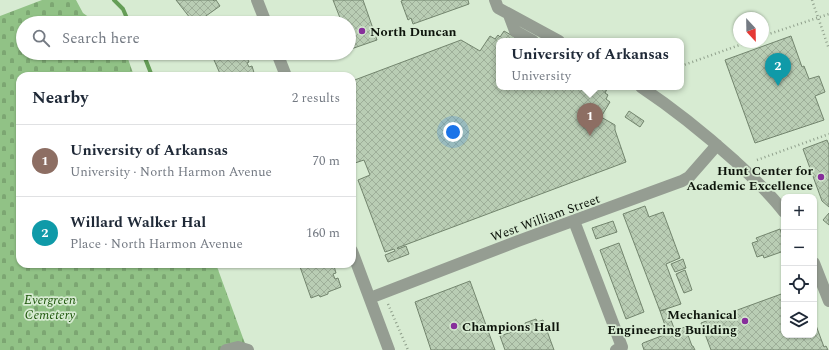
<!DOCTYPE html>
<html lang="en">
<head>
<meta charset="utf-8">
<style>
	:root { --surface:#fff; --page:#f2f2f3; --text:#1f2937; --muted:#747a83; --line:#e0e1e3; --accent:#111827 }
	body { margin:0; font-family:Spectral,serif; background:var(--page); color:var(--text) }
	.controls { position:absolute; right:12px; bottom:12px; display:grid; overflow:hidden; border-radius:8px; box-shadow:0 1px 3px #0004 }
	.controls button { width:36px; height:36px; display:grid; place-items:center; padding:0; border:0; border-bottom:1px solid var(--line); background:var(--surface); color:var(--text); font:20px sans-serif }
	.compass { position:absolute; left:733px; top:12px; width:36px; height:36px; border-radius:50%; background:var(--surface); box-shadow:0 1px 3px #0004; rotate:158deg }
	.you { position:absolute; left:453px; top:132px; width:14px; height:14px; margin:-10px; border:3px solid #fff; border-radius:50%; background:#1a73e8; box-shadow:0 0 0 6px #1a73e833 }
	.badge { display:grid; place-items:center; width:26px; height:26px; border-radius:50%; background:var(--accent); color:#fff; font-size:13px; font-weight:700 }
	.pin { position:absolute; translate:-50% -33px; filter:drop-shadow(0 1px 2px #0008) }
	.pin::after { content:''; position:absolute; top:21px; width:14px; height:12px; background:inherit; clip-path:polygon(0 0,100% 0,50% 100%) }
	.popup { position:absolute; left:496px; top:38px; width:188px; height:52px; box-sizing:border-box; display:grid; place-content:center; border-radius:8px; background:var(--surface); filter:drop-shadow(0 1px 3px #0005); font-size:13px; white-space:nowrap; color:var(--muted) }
	.popup b { font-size:15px; color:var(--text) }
	.popup::after { content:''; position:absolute; left:50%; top:100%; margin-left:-8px; border:8px solid transparent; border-top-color:var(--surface) }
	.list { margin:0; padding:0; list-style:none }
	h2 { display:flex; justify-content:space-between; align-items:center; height:52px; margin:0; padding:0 16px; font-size:17px }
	h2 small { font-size:13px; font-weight:400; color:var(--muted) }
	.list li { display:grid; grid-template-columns:26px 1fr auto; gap:12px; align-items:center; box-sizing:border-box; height:72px; padding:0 16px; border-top:1px solid var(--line) }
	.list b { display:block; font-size:15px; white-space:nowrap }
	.list p { margin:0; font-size:13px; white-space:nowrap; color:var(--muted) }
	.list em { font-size:13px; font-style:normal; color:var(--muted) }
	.icon { flex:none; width:22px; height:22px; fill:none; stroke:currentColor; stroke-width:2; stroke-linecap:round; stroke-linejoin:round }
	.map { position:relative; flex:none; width:829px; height:350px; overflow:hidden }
	.search { position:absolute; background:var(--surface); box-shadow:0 1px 3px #0004; left:16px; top:16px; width:340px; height:44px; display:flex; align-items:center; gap:10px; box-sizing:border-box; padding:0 14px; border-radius:22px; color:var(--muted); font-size:15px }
	.panel { position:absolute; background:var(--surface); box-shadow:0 1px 3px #0004; left:16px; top:72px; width:340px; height:196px; border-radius:12px }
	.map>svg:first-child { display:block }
	.cemetery { fill:url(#cemetery-stones) }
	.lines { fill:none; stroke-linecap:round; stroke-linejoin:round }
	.stream { stroke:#659e57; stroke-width:4 }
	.building { fill:url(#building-cross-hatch); stroke:#73856e }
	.path { stroke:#8f9f8b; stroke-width:2.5; stroke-dasharray:1 3; stroke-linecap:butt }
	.minor { stroke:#959d92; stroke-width:12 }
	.poi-dot { fill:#872f9b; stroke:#d7ebd2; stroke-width:1.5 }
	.labels { text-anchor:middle; stroke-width:3.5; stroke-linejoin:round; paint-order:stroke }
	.poi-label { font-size:13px; font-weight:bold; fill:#0d140b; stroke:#d7ebd2; text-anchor:start }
	.street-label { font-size:13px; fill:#0d140b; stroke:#d7ebd2 }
	.park-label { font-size:13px; font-style:italic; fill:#1c5509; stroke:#d7ebd2 }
</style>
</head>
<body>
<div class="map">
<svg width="829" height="350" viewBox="0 0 829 350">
	<defs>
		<pattern id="cemetery-stones" width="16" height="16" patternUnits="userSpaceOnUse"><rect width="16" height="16" fill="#91c286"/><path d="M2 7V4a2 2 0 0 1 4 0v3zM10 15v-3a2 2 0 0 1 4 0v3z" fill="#7ca672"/></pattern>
		<pattern id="building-cross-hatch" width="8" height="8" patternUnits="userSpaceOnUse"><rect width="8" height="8" fill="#b9cdb4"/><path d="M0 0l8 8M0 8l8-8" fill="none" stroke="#9eaf99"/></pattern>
	</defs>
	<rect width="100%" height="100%" fill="#d7ebd2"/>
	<path class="cemetery" d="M42 0H76L83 13 97 23H23V53H126L134 76H20V264H216L247 349 226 350H0V16Z"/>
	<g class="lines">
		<path class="stream" d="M114 0 123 9 129 23
			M143 53 152 76"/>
	</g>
	<path class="building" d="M176 0H213L214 1 216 0 220 6 196 23H194Z
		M333 0H363L377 40 351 49 349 43V23H342Z
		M404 0H468L469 4 413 24 411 18 408 20 401 1Z
		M504 31 522 41H499V87H604L607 89 605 93 608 95 606 99 610 102 601 117 615 125V130L626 162 397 248 398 249 406 246 409 254 388 262 385 255 395 251 394 249 385 252 358 180 370 175 364 160 352 164V81L461 40 480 51 490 36 495 39 498 35 500 37Z
		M791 36 802 67 804 66 809 79 819 76 825 92 815 96 824 120 755 143 725 60Z
		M211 53H247V54L244 55 246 56 249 62 247 63 249 67 252 66 255 76H221Z
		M629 111 644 121 640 127 625 117Z
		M827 140 829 145V207L822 201 803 149Z
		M645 206 649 217 663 212 680 258 666 264 681 304 660 311 623 214Z
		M829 213V225L823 220Z
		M613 221 617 232 596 239 592 228Z
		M780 229 784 242V251L764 258 763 255 757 257 752 243 758 241 756 238Z
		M619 243 644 312 626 319 600 250Z
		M683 259 686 268 675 272 671 264Z
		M299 264H329L331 267 334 266 336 273 333 274 335 279 338 278 341 287 328 292V294L320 297 319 295 311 298Z
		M685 270 692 290 684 293 676 274Z
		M470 281 495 350H431L415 302Z
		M784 293V335H814V320L824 347 826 346 828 350H711L701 323 714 318 712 314 719 311 721 316Z
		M667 309 675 331 668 334 660 311Z
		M536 319 537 321 529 325 543 320 554 350H505L500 336 526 327 525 323Z
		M685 327 692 346H693L695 350H644L642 344 643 343Z"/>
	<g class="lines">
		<path class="path" d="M812 0 829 49
			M763 36 829 14
			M681 66 748 42
			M757 160 829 134
			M388 304 408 350"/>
		<path class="minor" d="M257 0 266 23
			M495 0 498 8 559 41
			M509 15 515 31 533 41
			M277 53 286 76
			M641 87C674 109 705 134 735 161 752 177 770 193 784 212
			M574 221 622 347 616 350
			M352 251 389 350
			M814 263 829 301
			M370 298 518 241 682 181 689 177 717 145
			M226 350 238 347 248 350"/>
	</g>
	<g class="poi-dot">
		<circle cx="362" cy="31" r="4"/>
		<circle cx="821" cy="177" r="4"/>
		<circle cx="745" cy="321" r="4"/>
		<circle cx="454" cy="326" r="4"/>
	</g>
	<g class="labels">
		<g class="poi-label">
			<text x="370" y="36">North Duncan</text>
			<text x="813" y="175" text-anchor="end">Hunt Center for<tspan x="813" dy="15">Academic Excellence</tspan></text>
			<text x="737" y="319" text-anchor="end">Mechanical<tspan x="737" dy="15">Engineering Building</tspan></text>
			<text x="462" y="331">Champions Hall</text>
		</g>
		<g class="street-label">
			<text transform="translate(545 217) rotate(-20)" y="5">West William Street</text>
		</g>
		<g class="park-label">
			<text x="50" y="304">Evergreen<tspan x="50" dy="15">Cemetery</tspan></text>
		</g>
	</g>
</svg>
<div class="controls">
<button>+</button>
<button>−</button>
<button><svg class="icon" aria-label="locate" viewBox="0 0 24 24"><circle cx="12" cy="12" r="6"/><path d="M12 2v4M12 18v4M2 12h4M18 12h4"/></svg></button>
<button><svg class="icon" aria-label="layers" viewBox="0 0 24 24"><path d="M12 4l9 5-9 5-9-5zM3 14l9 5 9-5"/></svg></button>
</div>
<svg class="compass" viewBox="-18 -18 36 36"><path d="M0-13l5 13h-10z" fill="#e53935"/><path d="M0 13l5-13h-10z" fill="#747a83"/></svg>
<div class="you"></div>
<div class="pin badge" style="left:590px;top:136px;background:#8d6e63">1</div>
<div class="popup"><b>University of Arkansas</b>University</div>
<div class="pin badge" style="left:778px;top:86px;background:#0f9aa8">2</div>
<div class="search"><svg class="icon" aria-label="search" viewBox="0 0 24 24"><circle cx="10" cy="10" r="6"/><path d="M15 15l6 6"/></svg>Search here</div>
<section class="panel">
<h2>Nearby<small>2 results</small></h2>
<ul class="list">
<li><span class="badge" style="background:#8d6e63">1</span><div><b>University of Arkansas</b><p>University · North Harmon Avenue</p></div><em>70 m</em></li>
<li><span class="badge" style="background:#0f9aa8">2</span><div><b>Willard Walker Hal</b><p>Place · North Harmon Avenue</p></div><em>160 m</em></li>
</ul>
</section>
</div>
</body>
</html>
